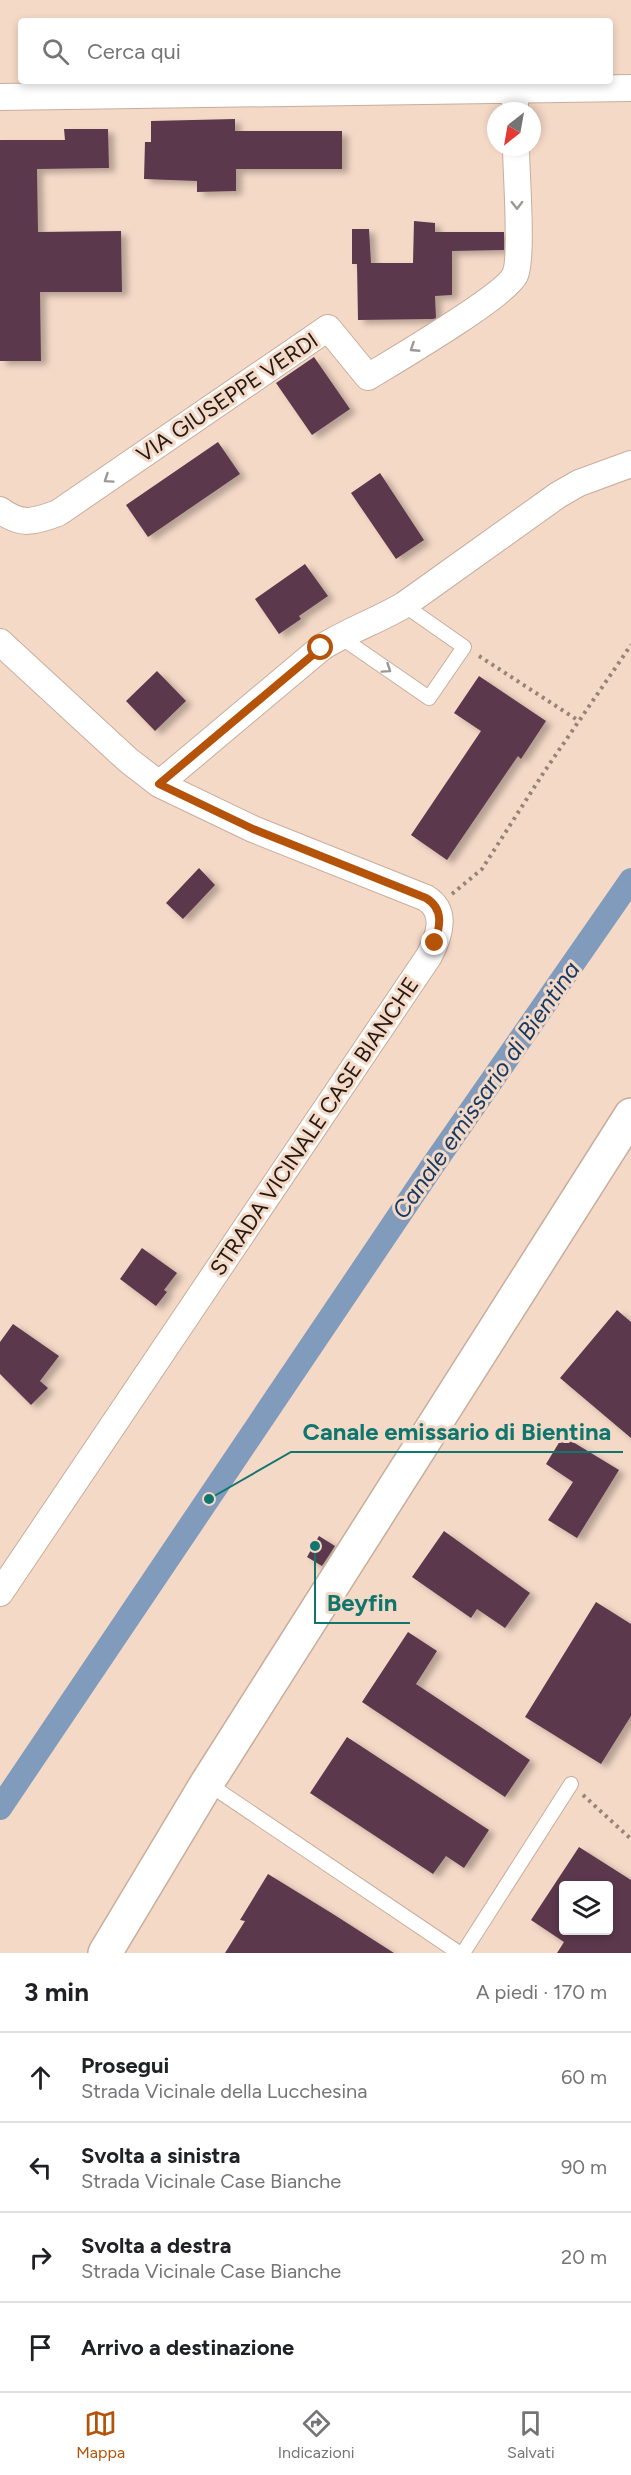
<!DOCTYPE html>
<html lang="it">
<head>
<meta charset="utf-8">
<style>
	:root { --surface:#fff; --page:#f2f2f2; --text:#202124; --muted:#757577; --line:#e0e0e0; --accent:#b45309 }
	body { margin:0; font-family:Figtree,sans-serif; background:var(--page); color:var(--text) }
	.controls { position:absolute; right:18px; bottom:18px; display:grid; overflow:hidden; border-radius:6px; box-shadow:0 3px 9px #0003 }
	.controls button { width:54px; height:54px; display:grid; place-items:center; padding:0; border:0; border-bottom:2px solid var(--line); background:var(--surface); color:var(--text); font:30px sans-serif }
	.compass { position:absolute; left:487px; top:102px; width:54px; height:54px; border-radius:50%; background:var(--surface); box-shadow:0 3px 9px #0003; rotate:211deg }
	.stop { position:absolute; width:18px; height:18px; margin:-14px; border:4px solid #b45309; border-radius:50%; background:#fff }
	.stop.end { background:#b45309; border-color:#fff; box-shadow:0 2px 6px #0008 }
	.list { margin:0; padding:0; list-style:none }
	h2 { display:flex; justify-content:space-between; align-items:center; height:78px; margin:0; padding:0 24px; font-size:26px }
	h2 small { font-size:20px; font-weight:400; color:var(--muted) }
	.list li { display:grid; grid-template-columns:39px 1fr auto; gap:18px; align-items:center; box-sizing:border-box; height:90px; padding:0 24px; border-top:2px solid var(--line) }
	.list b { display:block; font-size:22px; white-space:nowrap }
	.list p { margin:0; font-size:20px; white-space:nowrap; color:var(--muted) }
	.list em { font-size:20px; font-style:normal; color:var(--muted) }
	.icon { flex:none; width:33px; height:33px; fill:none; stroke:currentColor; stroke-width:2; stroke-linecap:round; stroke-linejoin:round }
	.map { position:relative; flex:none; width:631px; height:1953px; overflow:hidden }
	.search { position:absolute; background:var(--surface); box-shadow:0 3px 9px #0003; left:18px; right:18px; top:18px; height:66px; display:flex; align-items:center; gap:15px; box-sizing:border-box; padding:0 21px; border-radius:6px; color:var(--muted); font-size:22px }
	.sheet { height:438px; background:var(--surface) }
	nav { display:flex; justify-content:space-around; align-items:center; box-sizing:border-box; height:84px; border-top:2px solid var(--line); background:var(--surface); font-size:16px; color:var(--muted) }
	nav a { display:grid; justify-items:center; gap:3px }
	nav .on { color:var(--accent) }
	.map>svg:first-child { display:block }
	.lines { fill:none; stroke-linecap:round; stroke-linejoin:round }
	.canal { stroke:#809bbc; stroke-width:24 }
	.building { fill:#5b384d; fill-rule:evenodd; filter:url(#shadow) }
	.service-casing { stroke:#c8ad9d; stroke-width:16 }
	.minor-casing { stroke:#c8ad9d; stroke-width:28 }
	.secondary-casing { stroke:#c8ad9d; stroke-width:36 }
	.path { stroke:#978377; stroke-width:4; stroke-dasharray:3 4.5; stroke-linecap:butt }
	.service { stroke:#fff; stroke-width:14 }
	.minor { stroke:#fff; stroke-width:26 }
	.secondary { stroke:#fff; stroke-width:33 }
	.oneway { stroke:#9c9895 }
	.route { stroke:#b45309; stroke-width:8 }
	.labels { text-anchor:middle; stroke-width:6; stroke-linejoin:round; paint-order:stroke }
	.street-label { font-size:22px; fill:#231913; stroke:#f5d9c7 }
	.water-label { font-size:24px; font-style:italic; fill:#143b66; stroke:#f5d9c7 }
	.leader { fill:none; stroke:#0f766e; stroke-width:2 }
	.callout-dot { fill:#0f766e; stroke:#f5d9c7; stroke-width:2 }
	.callout-label { font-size:24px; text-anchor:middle; font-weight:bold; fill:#0f766e; stroke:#f5d9c7; stroke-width:6; stroke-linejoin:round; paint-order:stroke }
</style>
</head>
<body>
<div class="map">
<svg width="631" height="1953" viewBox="0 0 631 1953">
	<defs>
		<filter id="shadow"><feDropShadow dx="6" dy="4" stdDeviation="3" flood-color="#0004"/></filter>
	</defs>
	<rect width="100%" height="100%" fill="#f5d9c7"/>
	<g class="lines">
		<path class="canal" d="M0 1808 431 1168 631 880"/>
	</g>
	<path class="building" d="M235 119V131H342V169H236V191L197 192V181L144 179 145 142H151V121Z
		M64 129H108L109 168 37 169 38 232 121 231 122 292H40L41 361H0V140H65Z
		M414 221 435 223V232H504V250L452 251V295L435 296 436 318 433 319 358 320 357 264H352V229H369L371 263H413Z
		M314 357 350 409 312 435 276 383Z
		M218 442 240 474 148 537 126 505Z
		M380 473 424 540 396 559 351 493Z
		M305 564 328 596 299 616 301 619 279 634 255 599Z
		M157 671 186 701 155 731 126 701Z
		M479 676 546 721 521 759 518 756 447 860 411 835 481 731 454 713Z
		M199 868 215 885 183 919 166 903Z
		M142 1248 177 1273 164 1290 167 1292 156 1306 120 1279Z
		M617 1310 631 1322V1438L560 1378Z
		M13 1324 59 1356 40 1381 48 1388 31 1405 0 1374V1342Z
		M563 1436 619 1470 577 1538 548 1520 573 1482 546 1464Z
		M444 1531 530 1593 505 1628 477 1609 471 1618 412 1577Z
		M319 1536 335 1546 322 1566 307 1557Z
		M596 1602 631 1624V1716L601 1764 525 1717Z
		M408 1632 437 1651 416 1684 530 1760 505 1797 362 1702Z
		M347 1737 489 1830 464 1868 446 1856 433 1874 310 1793Z
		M579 1847 631 1880V1953H557L564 1942 531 1920ZM564 1886H609V1930H564Z
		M268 1874 333 1914 394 1953H225L245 1921 240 1920Z"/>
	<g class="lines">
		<g class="service-casing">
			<path id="service" d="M339 636 429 698 464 647 404 605
				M207 1783 459 1953
				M463 1953 571 1784"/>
		</g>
		<g class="minor-casing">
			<path id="minor" d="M515 90V111
				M0 97 631 88
				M0 510C21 526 34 522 58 513L328 328 368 377C394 361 505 296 515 275 523 258 516 171 516 147
				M0 642 128 760 159 784 253 829 426 898C448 912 439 937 429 956L0 1593
				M159 784 321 648C347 631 377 621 404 605L558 495 579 483 631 464"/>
		</g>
		<g class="secondary-casing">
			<path id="secondary" d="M105 1953 207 1783 631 1115"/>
		</g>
		<path class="path" d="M479 656 579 721
			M452 894 482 869 544 772 631 645
			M583 1795 631 1839"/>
		<use href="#service" class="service"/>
		<use href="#minor" class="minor"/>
		<use href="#secondary" class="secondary"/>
	</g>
	<defs><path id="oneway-chevron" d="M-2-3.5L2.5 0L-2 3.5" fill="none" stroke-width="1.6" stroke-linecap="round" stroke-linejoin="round" transform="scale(1.5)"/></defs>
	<g class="oneway">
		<use href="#oneway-chevron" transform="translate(517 205) rotate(89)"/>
		<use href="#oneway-chevron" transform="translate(414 348) rotate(147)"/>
		<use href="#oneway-chevron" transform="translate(108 479) rotate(146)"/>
		<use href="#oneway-chevron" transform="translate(387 669) rotate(34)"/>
	</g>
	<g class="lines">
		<path class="route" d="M321 648 159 784 253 829 426 898C444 909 440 926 435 943"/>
	</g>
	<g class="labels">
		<g class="street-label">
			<text transform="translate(227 397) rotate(-34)" y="8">VIA GIUSEPPE VERDI</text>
			<text transform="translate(314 1126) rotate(-56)" y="8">STRADA VICINALE CASE BIANCHE</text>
		</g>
		<g class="water-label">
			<text transform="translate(486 1090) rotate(-55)" y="8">Canale emissario di Bientina</text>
		</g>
	</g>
	<path class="leader" d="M209 1499L291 1452H623M315 1546L315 1623H410"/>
	<g class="callout-dot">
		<circle cx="209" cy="1499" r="6"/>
		<circle cx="315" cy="1546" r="6"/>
	</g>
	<g class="callout-label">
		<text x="457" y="1440">Canale emissario di Bientina</text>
		<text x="362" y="1611">Beyfin</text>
	</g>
</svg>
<div class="controls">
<button><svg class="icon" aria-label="layers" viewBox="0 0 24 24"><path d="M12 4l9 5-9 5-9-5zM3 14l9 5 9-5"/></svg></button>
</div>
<svg class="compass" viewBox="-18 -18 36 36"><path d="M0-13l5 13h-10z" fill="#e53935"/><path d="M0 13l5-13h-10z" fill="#757577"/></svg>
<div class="stop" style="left:321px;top:648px"></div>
<div class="stop end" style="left:435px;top:943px"></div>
<div class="search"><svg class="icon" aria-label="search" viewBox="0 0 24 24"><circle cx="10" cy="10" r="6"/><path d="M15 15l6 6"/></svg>Cerca qui</div>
</div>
<section class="sheet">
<h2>3 min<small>A piedi · 170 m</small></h2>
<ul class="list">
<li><svg class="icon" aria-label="ahead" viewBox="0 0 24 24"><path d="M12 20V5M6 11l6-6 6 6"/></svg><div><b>Prosegui</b><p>Strada Vicinale della Lucchesina</p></div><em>60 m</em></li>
<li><svg class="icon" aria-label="left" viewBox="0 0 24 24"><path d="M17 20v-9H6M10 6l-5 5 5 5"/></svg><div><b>Svolta a sinistra</b><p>Strada Vicinale Case Bianche</p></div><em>90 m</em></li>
<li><svg class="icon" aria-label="right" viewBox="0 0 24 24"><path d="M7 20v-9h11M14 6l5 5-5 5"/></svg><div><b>Svolta a destra</b><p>Strada Vicinale Case Bianche</p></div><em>20 m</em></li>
<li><svg class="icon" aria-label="arrive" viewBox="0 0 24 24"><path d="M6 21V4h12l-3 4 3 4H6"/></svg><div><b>Arrivo a destinazione</b></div></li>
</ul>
</section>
<nav>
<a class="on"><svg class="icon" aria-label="map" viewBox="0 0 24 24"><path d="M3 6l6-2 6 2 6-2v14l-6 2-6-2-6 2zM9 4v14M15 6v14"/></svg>Mappa</a>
<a><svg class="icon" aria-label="directions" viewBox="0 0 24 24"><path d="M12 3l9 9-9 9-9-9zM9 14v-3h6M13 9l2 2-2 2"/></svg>Indicazioni</a>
<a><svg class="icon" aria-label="saved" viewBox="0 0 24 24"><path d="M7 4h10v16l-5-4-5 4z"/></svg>Salvati</a>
</nav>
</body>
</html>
